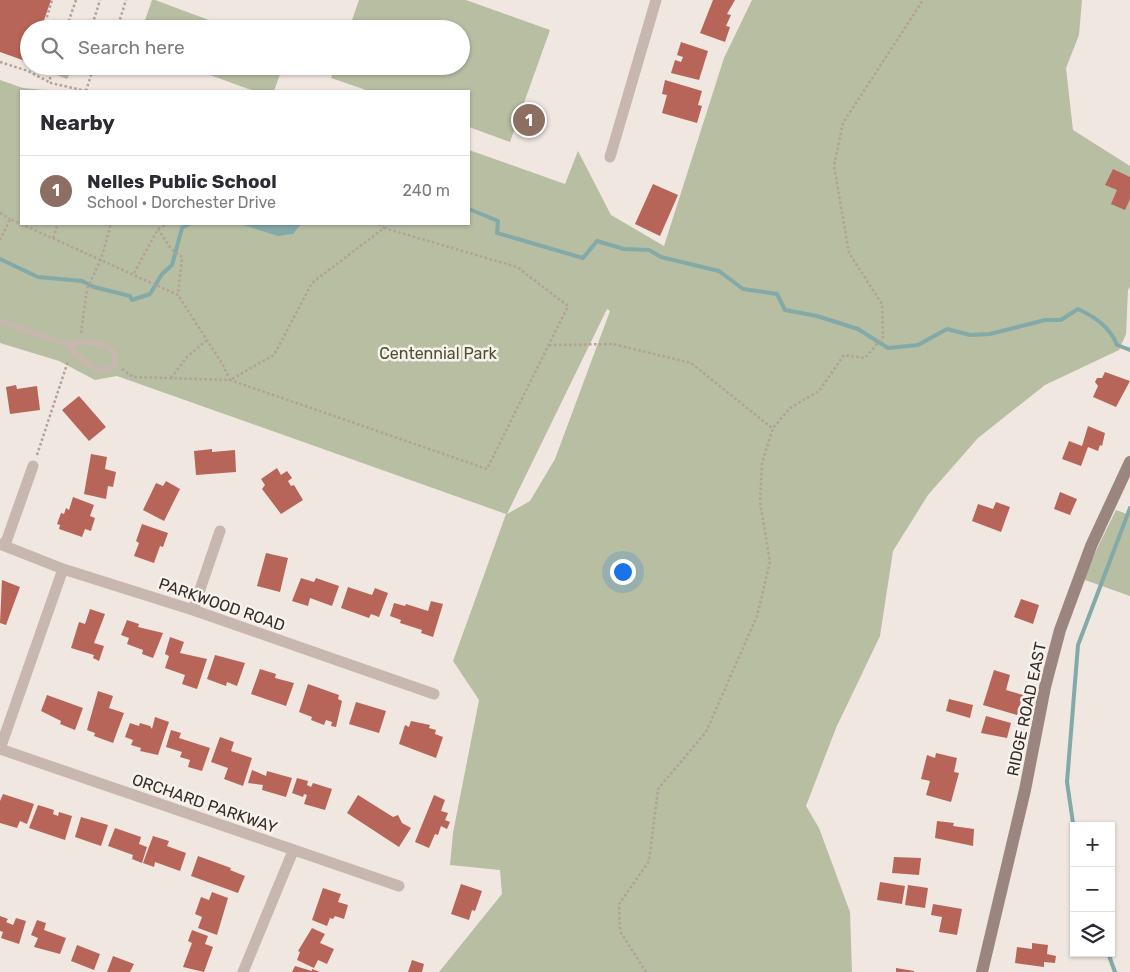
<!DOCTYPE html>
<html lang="en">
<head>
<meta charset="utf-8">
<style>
	:root { --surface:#fff; --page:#f7f7f7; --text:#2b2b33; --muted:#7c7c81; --line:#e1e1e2; --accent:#255352 }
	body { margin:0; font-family:Rubik,sans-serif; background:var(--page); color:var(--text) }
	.controls { position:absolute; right:15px; bottom:15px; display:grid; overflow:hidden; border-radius:0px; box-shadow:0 1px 4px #0004 }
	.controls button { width:45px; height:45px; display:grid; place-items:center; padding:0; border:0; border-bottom:1px solid var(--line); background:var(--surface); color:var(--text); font:25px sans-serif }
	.you { position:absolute; left:622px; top:571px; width:18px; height:18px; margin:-12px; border:4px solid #fff; border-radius:50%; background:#1a73e8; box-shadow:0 0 0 8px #1a73e833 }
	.badge { display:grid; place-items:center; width:32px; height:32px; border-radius:50%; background:var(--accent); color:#fff; font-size:16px; font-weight:700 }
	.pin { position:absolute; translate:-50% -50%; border:2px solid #fff; box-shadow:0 1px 5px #0006 }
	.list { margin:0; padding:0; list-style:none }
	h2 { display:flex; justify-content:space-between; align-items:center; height:65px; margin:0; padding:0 20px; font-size:21px }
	h2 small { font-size:16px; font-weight:400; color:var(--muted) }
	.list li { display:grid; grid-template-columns:32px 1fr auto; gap:15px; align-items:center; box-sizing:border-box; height:70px; padding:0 20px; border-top:1px solid var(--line) }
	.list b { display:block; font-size:19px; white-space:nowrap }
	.list p { margin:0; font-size:16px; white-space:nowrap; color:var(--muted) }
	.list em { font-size:16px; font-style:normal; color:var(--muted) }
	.icon { flex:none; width:28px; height:28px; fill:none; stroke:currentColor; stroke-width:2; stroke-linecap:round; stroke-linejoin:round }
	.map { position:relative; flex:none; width:1130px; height:972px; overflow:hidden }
	.search { position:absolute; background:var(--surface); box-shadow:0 1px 4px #0004; left:20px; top:20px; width:450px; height:55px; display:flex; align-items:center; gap:12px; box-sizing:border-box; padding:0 18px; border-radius:28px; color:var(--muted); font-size:19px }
	.panel { position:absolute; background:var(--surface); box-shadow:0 1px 4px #0004; left:20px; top:90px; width:450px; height:135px; border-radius:0px }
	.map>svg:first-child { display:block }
	.green { fill:#b7bea2; fill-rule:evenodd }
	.water { fill:#83aaa8 }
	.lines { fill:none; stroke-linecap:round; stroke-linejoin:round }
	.stream { stroke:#83aaa8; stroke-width:4 }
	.building { fill:#b76558 }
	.path { stroke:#b3a198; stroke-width:2.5; stroke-dasharray:2.5 2.5; stroke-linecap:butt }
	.lane { stroke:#c7b7ae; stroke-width:5.5 }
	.street { stroke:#c7b7ae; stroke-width:11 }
	.secondary { stroke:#9b867f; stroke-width:12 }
	.labels { text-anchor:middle; stroke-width:5; stroke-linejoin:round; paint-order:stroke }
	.park-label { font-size:16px; fill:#4a5232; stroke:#f8f2ed }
	.street-label { font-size:16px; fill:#372e2b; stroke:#f8f2ed }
</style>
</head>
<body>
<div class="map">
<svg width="1130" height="972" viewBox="0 0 1130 972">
	<rect width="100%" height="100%" fill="#f0e7e1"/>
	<path class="green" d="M152 0H155L233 29H142Z
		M359 0H466L550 30 510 142 469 127V91H369L331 78 336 66H461V29H349Z
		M752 0H1082L1079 35 1066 68 1073 130 1130 166V287L1128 290 1126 334 1119 350 1045 385 978 438 928 495 893 551 880 636 836 728 806 806 819 828 850 912 852 972H439L502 894 500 870 450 865 453 833 479 700 453 661 506 514 117 376 95 380 59 361 0 343V80L23 88 55 91H21V224H469V150L565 184 578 151 611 215 664 246 724 58ZM607 309 610 311 555 459 530 501 507 514Z
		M50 66H74L67 79 49 72Z
		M185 66H283L274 91H254Z
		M1116 510 1130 515V596L1082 579Z"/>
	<path class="water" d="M240 224H301L293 234 278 236Z"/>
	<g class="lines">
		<path class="stream" d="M469 209 498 221 497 233 583 258 597 241 624 249 649 250 661 257 719 271 743 289 777 294 785 310 817 316 858 329 888 348 918 345 947 329 970 335 990 334 1045 320H1061L1078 309C1095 317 1110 327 1117 345L1130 350
			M0 259 38 277 82 281 94 287 130 296 132 300 150 294 162 274 172 265 182 228 189 224
			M1074 830 1067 782 1078 645 1130 508
			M1108 953 1115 972"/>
	</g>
	<path class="building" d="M0 0H51L41 29H29L28 62 0 52Z
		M713 0H735L727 14 731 15 726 26 730 27 725 42 700 33Z
		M681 42 708 51 699 80 671 73 675 60 681 62 683 57 677 55Z
		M665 80 702 91 698 105 702 106 697 123 662 113 667 95 662 94Z
		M1113 169 1130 177V199L1125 210 1111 204 1117 190 1105 185Z
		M653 184 678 195 660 236 635 224Z
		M1105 372 1130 381 1116 407 1093 397 1098 386 1095 382 1097 378H1102Z
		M16 385 17 389 37 386 40 410 10 414 6 387Z
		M79 396 106 427 89 441 62 410Z
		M1088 426 1105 433 1102 446 1100 445 1098 451 1088 447 1081 466 1062 459 1069 441 1082 446Z
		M212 449V452L235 450 236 472 196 475 194 451Z
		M91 454 107 457 105 469 116 472 113 487 108 486 106 499 84 494Z
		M277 468 281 475 287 471 292 478 288 481 291 486 294 485 303 500 281 514 262 489 265 485 261 479Z
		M166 481 180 489 164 521 143 510 156 483 163 486Z
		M1060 492 1077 499 1070 515 1054 509Z
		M73 497 94 505 90 516 95 518 91 531 85 529 82 537 59 529 60 525 57 524 61 513 64 514 66 508 69 510Z
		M996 502 1010 507 1001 532 972 521 978 504 993 509Z
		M142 524 168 533 163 547 160 546 154 563 134 556 139 543 136 541Z
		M266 553 288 558 280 592 257 586Z
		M301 578 314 582 316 578 339 586 332 606 310 598 308 606 292 601Z
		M2 580 20 587 6 625 0 623Z
		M348 587 372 595 375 588 388 593 379 617 371 614 369 618 341 608Z
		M1021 599 1039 605 1033 624 1014 617Z
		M431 601 443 604 433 637 421 633 422 630 400 623 401 620 390 616 394 603 405 606 406 604 428 611Z
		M90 609 105 614 94 643 104 646 99 661 93 658 94 655 71 648 79 622 85 624Z
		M127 620 139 624 138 627 163 633 153 658 142 654 143 650 127 644 129 638 121 635Z
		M170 637 184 642 180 653 207 659 197 689 182 684 185 675 165 668 169 656 165 654Z
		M215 655 245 663 237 686 227 682 226 686 207 679Z
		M260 669 276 674 275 678 294 683 286 706 251 694Z
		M994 670 1010 675 1006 690 1023 695 1017 715 983 705Z
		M308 684 339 695 338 699 342 701 336 727 331 726 332 722 326 720 324 725 311 720 312 717 299 712Z
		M98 691 113 696 109 708 124 713 113 743 94 736 95 733 87 730Z
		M47 695 83 708 75 730 60 724 61 721 41 711Z
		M949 699 973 705 970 718 946 711Z
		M356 702 386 711 379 733 349 724Z
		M986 716 1011 723 1007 738 981 733Z
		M155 717 169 722 158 755 140 751 141 748 131 745 133 740 125 737 130 723 139 726 140 723 150 726 152 729Z
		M411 721 430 725 429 728 436 730 435 734 443 737 436 758 399 744 405 725 409 727Z
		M171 730 181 733 179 738 210 748 202 771 188 767 190 760 180 757 182 752 166 747Z
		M220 737 234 742 231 751 252 758 243 786 224 779 228 768 211 762Z
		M936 753 957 758 954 772 959 773 951 802 926 795 930 781 921 779 927 755 935 758Z
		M252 770 266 776 267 771 292 778 286 797 262 790 263 785 248 783Z
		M297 778 308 781 307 785 311 787 313 783 332 789 325 810 304 804 307 795 304 794 303 797 292 793Z
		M3 794 34 804 27 824 20 821 17 828 0 823V801Z
		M358 795 393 817 398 815 402 823 411 828 399 847 347 813Z
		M434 795 445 800 441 811 448 813 445 820 450 822 447 829 441 826 438 835 435 834 429 848 415 842Z
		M38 805 54 810 53 814 58 816 59 812 72 816 65 840 29 828Z
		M81 817 108 825 101 846 75 837Z
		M937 821 954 823 953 826 974 829 973 846 935 838Z
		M115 828 141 837 139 844 147 847 142 863 132 859 133 855 108 846Z
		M153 836 169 841 167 846 186 853 180 871 155 862 154 867 143 863Z
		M198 856 231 868 230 870 245 876 238 893 191 876Z
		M894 857 921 858 919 875 892 873Z
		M880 882 905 886 902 904 877 900Z
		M461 884 482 891 475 911 472 910 469 920 451 914Z
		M908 885 928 888 925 908 905 905Z
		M323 888 341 894 338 902 348 905 344 919 335 916 333 919 330 918 327 926 312 920Z
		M212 892 228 898 217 935 198 928 202 917 195 914 201 897 209 900Z
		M933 904 962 909 957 935 939 932 942 917 931 915Z
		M0 916 8 919 6 922 13 925 16 918 26 921 19 944 1 938 3 932 0 931Z
		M37 920 46 923 44 930 66 938 60 954 34 947 38 938 31 935Z
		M312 928 325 934 320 943 334 949 327 964 318 960 314 968 297 960 300 952 298 951Z
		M192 930 208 936 205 944 213 947 204 972 183 967 192 943 188 941Z
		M1032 943 1048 945 1047 954 1056 956 1055 963 1044 962V967L1015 963 1017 947 1032 949Z
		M77 945 100 954 94 970 71 961Z
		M113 956 134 964 130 972H107Z
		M412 960 424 964 422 972H408Z
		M295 966 312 971V969L320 972H292Z
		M896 968 914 971V972H896Z"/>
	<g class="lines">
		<path class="path" d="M76 0 68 23 84 29
			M44 27 52 0
			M43 29H53
			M67 29 68 23
			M91 29 100 0
			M117 29 126 0
			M0 62 28 71 51 83
			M49 72 51 83 86 91
			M86 91 94 66
			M0 213 10 219
			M21 224 178 295 223 365 230 380
			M379 224 384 228
			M158 229 167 224
			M53 238 58 224
			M0 240 10 219 21 224
			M134 273 158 229 171 249 182 257 178 294
			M81 333 87 289 101 259 111 224
			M549 345 613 344 691 363 772 428
			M122 369 133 377 230 380 487 469 568 306 517 267 384 228 312 283 274 355 230 380
			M171 378 187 357 207 340
			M37 455 68 361
			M646 972 620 931 619 904 649 861 658 789 706 732 757 616 770 562 760 502 762 463 773 428 790 408 819 391 844 355 865 358 883 337 882 304 849 253 834 166 843 123 923 0"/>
		<path class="lane" d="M0 321 69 345 81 342 107 345 115 354V364L109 370 96 369 71 351 69 345"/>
		<path class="street" d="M610 157 656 0
			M0 544 63 569 193 610 434 694
			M5 545 33 466
			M193 610 220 531
			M0 749 399 886
			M0 749 63 569
			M243 972 293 851"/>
		<path class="secondary" d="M982 972 1025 790 1045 687 1060 630 1091 546 1130 462"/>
	</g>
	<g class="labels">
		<g class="park-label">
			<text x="438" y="359">Centennial Park</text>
		</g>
		<g class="street-label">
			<text transform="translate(222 604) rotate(19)" y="6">PARKWOOD ROAD</text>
			<text transform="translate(1026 709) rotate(-78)" y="6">RIDGE ROAD EAST</text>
			<text transform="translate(205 803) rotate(19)" y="6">ORCHARD PARKWAY</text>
		</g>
	</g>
</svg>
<div class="controls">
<button>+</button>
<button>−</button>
<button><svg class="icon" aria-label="layers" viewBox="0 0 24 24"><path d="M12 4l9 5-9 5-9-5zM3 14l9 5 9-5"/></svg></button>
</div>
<div class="you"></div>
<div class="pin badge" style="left:529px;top:120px;background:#8d6e63">1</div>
<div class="search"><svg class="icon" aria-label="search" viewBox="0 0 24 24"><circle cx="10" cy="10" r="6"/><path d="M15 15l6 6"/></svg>Search here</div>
<section class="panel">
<h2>Nearby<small></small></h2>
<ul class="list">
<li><span class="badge" style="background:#8d6e63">1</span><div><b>Nelles Public School</b><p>School · Dorchester Drive</p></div><em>240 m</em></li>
</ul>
</section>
</div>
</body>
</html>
